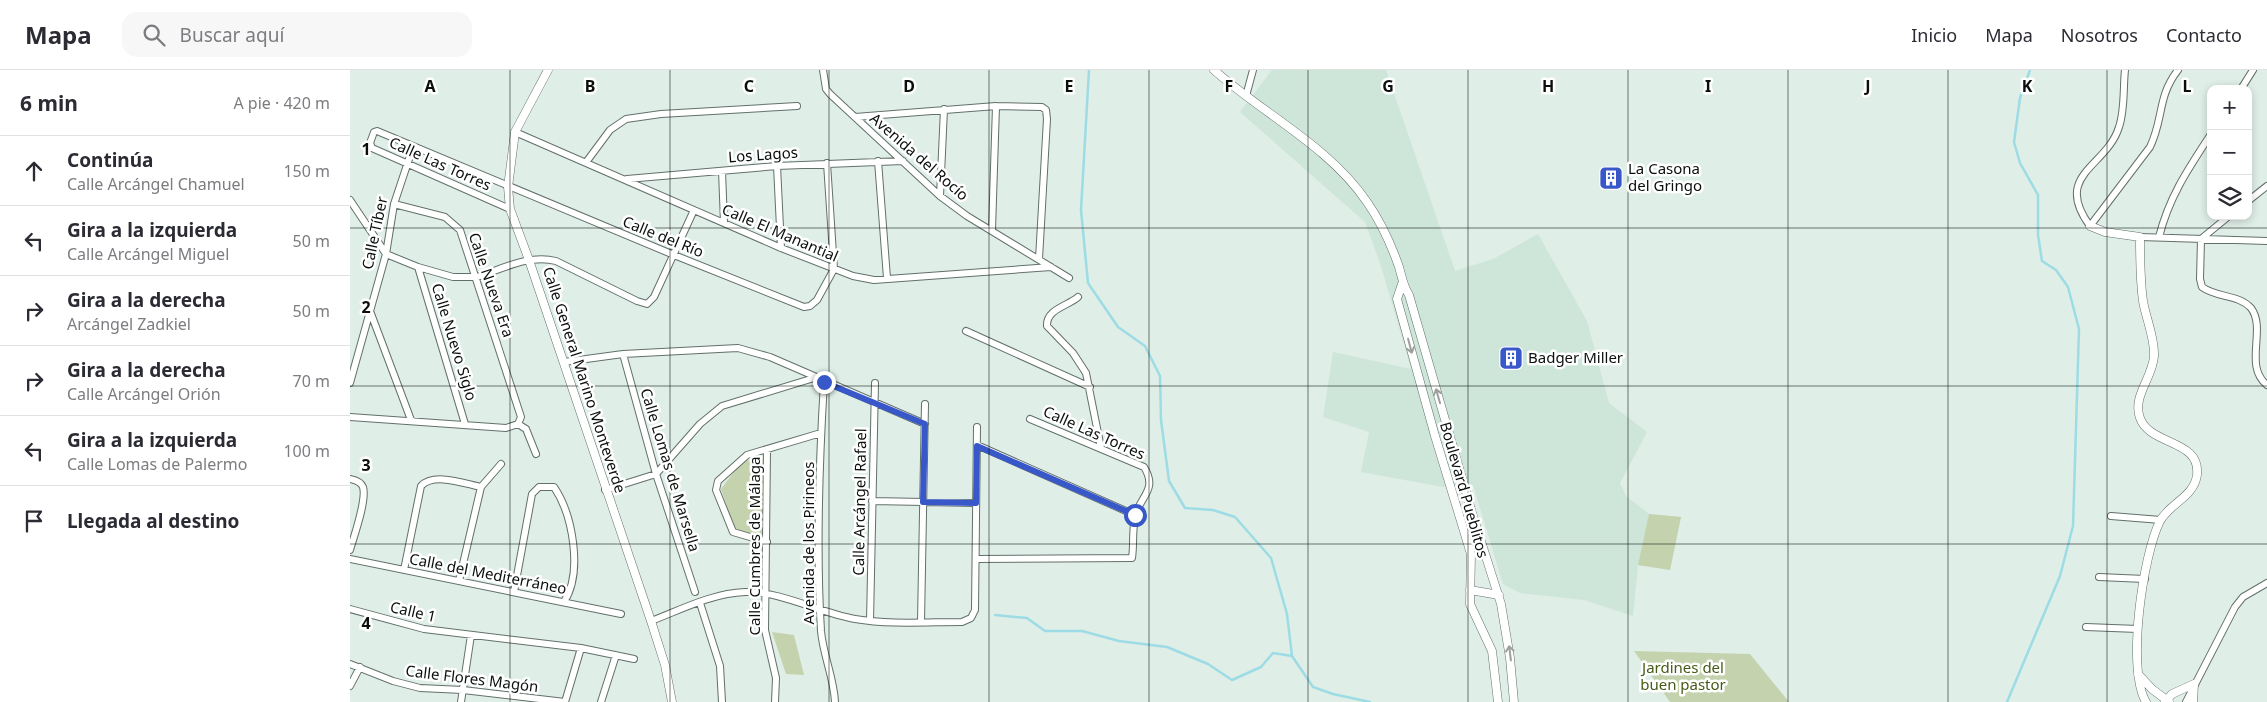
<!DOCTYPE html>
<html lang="es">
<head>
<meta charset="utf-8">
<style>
	:root { --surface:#fff; --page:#f7f7f7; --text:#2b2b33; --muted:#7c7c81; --line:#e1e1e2 }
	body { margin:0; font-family:"Noto Sans",sans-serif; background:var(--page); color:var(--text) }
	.controls { position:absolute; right:15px; top:15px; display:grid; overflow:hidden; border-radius:10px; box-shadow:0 2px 8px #0003 }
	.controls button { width:45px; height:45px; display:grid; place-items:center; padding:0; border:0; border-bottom:1px solid var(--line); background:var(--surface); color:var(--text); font:25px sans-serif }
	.stop { position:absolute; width:15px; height:15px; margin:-11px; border:4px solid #3857c8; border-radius:50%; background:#fff }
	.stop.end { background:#3857c8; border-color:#fff; box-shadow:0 1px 5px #0008 }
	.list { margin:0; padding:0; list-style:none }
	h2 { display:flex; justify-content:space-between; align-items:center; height:65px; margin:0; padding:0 20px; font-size:21px }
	h2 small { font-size:16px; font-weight:400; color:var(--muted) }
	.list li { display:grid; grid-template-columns:32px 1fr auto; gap:15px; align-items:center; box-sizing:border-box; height:70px; padding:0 20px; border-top:1px solid var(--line) }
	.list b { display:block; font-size:19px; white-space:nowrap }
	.list p { margin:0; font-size:16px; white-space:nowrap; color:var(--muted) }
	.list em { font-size:16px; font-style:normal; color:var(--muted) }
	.icon { flex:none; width:28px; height:28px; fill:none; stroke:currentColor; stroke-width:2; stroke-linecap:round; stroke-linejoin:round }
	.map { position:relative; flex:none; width:1917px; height:632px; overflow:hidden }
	header { display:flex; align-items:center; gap:30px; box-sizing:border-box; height:70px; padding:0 25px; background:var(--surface); border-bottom:1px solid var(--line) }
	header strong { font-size:24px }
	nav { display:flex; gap:28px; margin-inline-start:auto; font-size:18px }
	.search { width:350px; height:45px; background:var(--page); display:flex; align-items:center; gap:12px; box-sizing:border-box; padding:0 18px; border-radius:15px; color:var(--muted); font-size:19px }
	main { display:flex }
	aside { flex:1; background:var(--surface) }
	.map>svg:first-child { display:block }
	.built { fill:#cee5da }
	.green { fill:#c4d3ae }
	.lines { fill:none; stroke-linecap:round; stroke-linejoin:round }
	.stream { stroke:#9ddce5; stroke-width:2.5 }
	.minor-casing { stroke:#63706a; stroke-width:8 }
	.tertiary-casing { stroke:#63706a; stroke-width:9 }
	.minor { stroke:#fff; stroke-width:6 }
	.tertiary { stroke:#fff; stroke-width:8 }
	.oneway { stroke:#9d9f9e }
	.route { stroke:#3857c8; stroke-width:6 }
	.grid { fill:none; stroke:#0a0f0d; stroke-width:1; stroke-opacity:0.55 }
	.labels { text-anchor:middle; stroke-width:5; stroke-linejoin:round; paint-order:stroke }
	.street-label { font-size:15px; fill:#0a0f0d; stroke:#fff }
	.poi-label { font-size:15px; fill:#0a0f0d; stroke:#fff; text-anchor:start }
	.park-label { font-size:15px; fill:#465b18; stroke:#fff }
	.grid-label { font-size:16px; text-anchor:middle; font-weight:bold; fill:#0a0f0d; stroke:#fff; stroke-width:5; stroke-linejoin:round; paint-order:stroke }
</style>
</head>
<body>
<header>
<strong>Mapa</strong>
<div class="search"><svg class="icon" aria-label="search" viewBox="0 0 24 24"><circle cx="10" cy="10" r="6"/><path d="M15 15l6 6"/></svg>Buscar aquí</div>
<nav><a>Inicio</a><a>Mapa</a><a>Nosotros</a><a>Contacto</a></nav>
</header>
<main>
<aside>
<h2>6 min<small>A pie · 420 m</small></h2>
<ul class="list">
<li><svg class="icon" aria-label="ahead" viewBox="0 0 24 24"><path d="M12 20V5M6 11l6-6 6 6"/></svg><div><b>Continúa</b><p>Calle Arcángel Chamuel</p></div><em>150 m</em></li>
<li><svg class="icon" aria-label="left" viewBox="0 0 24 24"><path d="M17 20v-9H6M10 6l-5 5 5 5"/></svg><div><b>Gira a la izquierda</b><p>Calle Arcángel Miguel</p></div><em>50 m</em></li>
<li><svg class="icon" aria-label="right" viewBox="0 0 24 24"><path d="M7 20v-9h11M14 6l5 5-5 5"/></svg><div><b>Gira a la derecha</b><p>Arcángel Zadkiel</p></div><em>50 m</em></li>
<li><svg class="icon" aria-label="right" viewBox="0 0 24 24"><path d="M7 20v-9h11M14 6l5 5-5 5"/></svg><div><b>Gira a la derecha</b><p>Calle Arcángel Orión</p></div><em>70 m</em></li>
<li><svg class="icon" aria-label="left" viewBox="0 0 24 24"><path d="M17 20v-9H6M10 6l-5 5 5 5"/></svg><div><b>Gira a la izquierda</b><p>Calle Lomas de Palermo</p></div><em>100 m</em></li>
<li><svg class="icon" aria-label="arrive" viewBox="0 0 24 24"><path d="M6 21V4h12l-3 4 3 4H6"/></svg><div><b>Llegada al destino</b></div></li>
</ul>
</aside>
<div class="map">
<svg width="1917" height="632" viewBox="0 0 1917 632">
	<rect width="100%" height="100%" fill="#dfeee7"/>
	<path class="built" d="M922 0H1036L1105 201 1143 189 1188 164 1237 251 1259 333 1297 362 1270 413 1276 426 1299 444 1331 447 1320 500 1288 495 1283 546 1234 530 1170 523 1153 514 1123 415 1093 417 1011 402 1019 362 973 347 983 282 1061 299 1031 196 1015 152 890 42Z"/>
	<path class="green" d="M415 388V468L385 461 371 419 392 391Z
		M1299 444 1331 447 1320 500 1288 495Z
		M422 562 444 565 454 605 436 604Z
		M1284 581 1400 584 1439 632H1320Z"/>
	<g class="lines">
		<path class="stream" d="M739 0 731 140 738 213 768 257 795 276 810 306 811 350 819 411 835 438 863 440 885 447 921 488 937 544 942 586 963 617 983 624 1020 632
			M645 545 677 548 695 561H732L769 571 817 577 858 594 882 610 911 597 923 583 942 586
			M1657 632 1710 506 1723 456 1729 259 1718 217 1706 200 1692 191 1688 165V125L1670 93 1664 72 1670 28 1680 0"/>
		<g class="minor-casing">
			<path id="minor" d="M473 0 476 19 480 24 590 126 617 146 719 208
				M1775 0C1773 18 1775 40 1769 57 1757 97 1702 104 1740 156L1800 77C1814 48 1807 27 1828 0
				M1891 19 1903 0
				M896 26 903 0
				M505 47 646 36 692 37 696 40 697 49 689 189
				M165 62 431 178 503 206 524 210 701 197
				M237 91 260 60 276 49 311 44 447 36
				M528 91 537 208
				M427 96 431 178
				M372 101 374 153
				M277 109 427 96 553 91
				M590 126 594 39
				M0 130 36 184 68 197 103 207H127C152 199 179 184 206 191L287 231 297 234 304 227 344 140
				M1898 131 1917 116
				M160 139 22 78 20 73 24 62 27 61 324 185 454 237 460 236 467 230 484 199 477 93
				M1879 146 1851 169 1850 209 1852 217C1867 228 1888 224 1901 238 1917 259 1893 296 1917 315
				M642 160 646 36
				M1790 167 1917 171
				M1809 167C1819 127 1838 99 1861 64
				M68 197 115 354
				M728 227C718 236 696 239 697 256L723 283 736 303 751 378
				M20 241 61 350
				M616 261 740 317
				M273 284 306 404 345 522
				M214 292 273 284 388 278 420 287 575 354
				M474 312C469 394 466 478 471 561 473 585 484 608 485 632
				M0 313 36 184 44 134 63 77
				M0 347 156 358 168 354 171 347 110 160 95 147 44 134
				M168 354 176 359 186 384
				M627 375 785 445
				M417 379 415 560 426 608 425 632
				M0 409C5 410 11 412 13 417 17 430 4 466 0 480
				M255 420 306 404 350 354 372 336 464 308
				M522 431 626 433
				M1761 446 1811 450
				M417 472 383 462 366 420 368 411 397 385 471 363
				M0 489 271 544
				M626 489 782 488C784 475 782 461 785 448 788 427 809 421 794 397L680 349
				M54 500 71 416C84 402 115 414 131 417
				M1749 507 1795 509
				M109 511 131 417 151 394
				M164 522 182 424 189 417H204C223 445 233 503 214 532
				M350 533 370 596 372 632
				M0 539 74 559 231 578 284 589
				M301 551C330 540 363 523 395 522 431 521 470 543 505 549 540 555 577 552 612 552L621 548 625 540 627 357
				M520 551 525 313
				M571 552 575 334
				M1736 557 1788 559
				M0 594 43 611 70 618 113 620 215 632
				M0 616 10 597
				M111 632 121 565
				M215 632 231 578
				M251 632 266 585
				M1836 632 1885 537 1893 527 1917 513"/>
		</g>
		<g class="tertiary-casing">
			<path id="tertiary" d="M198 0 165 62 158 117 160 139 179 190 301 551 315 595 322 632
				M864 0C913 44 979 76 1017 132 1031 152 1041 174 1049 197 1052 207 1053 216 1059 225L1122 443 1151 534 1160 588 1164 632
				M1740 156 1755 162 1790 167C1790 188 1790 210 1793 231 1796 249 1805 268 1804 286 1803 307 1782 326 1790 348 1800 376 1851 369 1847 405 1844 427 1820 433 1810 451 1793 485 1776 599 1796 632
				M1052 214 1047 229 1085 366 1121 484 1120 534 1142 581 1148 632
				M1120 520 1149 525
				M1788 604 1802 619 1819 632
				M1815 632 1822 624 1844 614 1843 632"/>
		</g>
		<use href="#minor" class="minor"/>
		<use href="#tertiary" class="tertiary"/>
	</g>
	<defs><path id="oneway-shaft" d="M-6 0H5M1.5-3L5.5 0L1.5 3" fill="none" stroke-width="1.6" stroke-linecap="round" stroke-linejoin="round" transform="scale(1.25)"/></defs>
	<g class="oneway">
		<use href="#oneway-shaft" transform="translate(1060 276) rotate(75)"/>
		<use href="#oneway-shaft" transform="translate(1088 326) rotate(-106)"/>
		<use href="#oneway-shaft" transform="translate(1160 583) rotate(-97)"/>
	</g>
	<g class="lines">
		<path class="route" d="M474 312 575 354 573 432 626 433 627 376 785 445"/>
	</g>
	<path class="grid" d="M160 0V632M320 0V632M479 0V632M639 0V632M799 0V632M958 0V632M1118 0V632M1278 0V632M1438 0V632M1598 0V632M1757 0V632M0 158H1917M0 316H1917M0 474H1917"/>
	<defs>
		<g id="building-square" transform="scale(1.25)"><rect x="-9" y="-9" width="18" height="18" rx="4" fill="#3857c8" stroke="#fff"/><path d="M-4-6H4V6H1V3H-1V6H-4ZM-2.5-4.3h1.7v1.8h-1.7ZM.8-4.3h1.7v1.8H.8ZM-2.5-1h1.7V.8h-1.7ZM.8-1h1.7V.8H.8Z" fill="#fff"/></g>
	</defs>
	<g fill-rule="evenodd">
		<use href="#building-square" x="1261" y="108"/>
		<use href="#building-square" x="1161" y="288"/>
	</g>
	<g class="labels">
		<g class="street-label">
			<text transform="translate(413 85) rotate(-4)" y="5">Los Lagos</text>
			<text transform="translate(569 87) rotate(41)" y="5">Avenida del Rocío</text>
			<text transform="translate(90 94) rotate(24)" y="5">Calle Las Torres</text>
			<text transform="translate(25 163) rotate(-78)" y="5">Calle Tíber</text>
			<text transform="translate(430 163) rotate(23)" y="5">Calle El Manantial</text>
			<text transform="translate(313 167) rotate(22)" y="5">Calle del Río</text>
			<text transform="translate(141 215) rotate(71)" y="5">Calle Nueva Era</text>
			<text transform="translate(104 272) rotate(73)" y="5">Calle Nuevo Siglo</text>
			<text transform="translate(234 310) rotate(72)" y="5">Calle General Marino Monteverde</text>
			<text transform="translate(744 363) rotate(24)" y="5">Calle Las Torres</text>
			<text transform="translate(320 400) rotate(73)" y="5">Calle Lomas de Marsella</text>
			<text transform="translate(1114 420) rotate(74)" y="5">Boulevard Pueblitos</text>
			<text transform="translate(510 432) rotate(-89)" y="5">Calle Arcángel Rafael</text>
			<text transform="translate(459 473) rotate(-90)" y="5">Avenida de los Pirineos</text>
			<text transform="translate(405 476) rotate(-90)" y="5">Calle Cumbres de Málaga</text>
			<text transform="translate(138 504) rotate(11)" y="5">Calle del Mediterráneo</text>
			<text transform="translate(63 542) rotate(13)" y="5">Calle 1</text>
			<text transform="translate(122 609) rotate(7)" y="5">Calle Flores Magón</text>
		</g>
		<g class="poi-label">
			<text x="1278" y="104">La Casona<tspan x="1278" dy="17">del Gringo</tspan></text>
			<text x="1178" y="293">Badger Miller</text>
		</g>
		<g class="park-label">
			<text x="1333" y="603">Jardines del<tspan x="1333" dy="17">buen pastor</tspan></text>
		</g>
	</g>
	<g class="grid-label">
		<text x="80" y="22">A</text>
		<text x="240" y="22">B</text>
		<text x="399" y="22">C</text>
		<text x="559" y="22">D</text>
		<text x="719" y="22">E</text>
		<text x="879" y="22">F</text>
		<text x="1038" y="22">G</text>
		<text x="1198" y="22">H</text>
		<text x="1358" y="22">I</text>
		<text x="1518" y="22">J</text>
		<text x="1677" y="22">K</text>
		<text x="1837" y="22">L</text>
		<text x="16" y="85">1</text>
		<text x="16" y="243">2</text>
		<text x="16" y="401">3</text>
		<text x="16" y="559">4</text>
	</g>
</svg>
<div class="controls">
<button>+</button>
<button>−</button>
<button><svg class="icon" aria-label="layers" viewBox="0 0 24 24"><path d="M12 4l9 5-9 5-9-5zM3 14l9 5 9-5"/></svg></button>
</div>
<div class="stop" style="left:785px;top:445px"></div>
<div class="stop end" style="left:474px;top:312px"></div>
</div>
</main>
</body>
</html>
